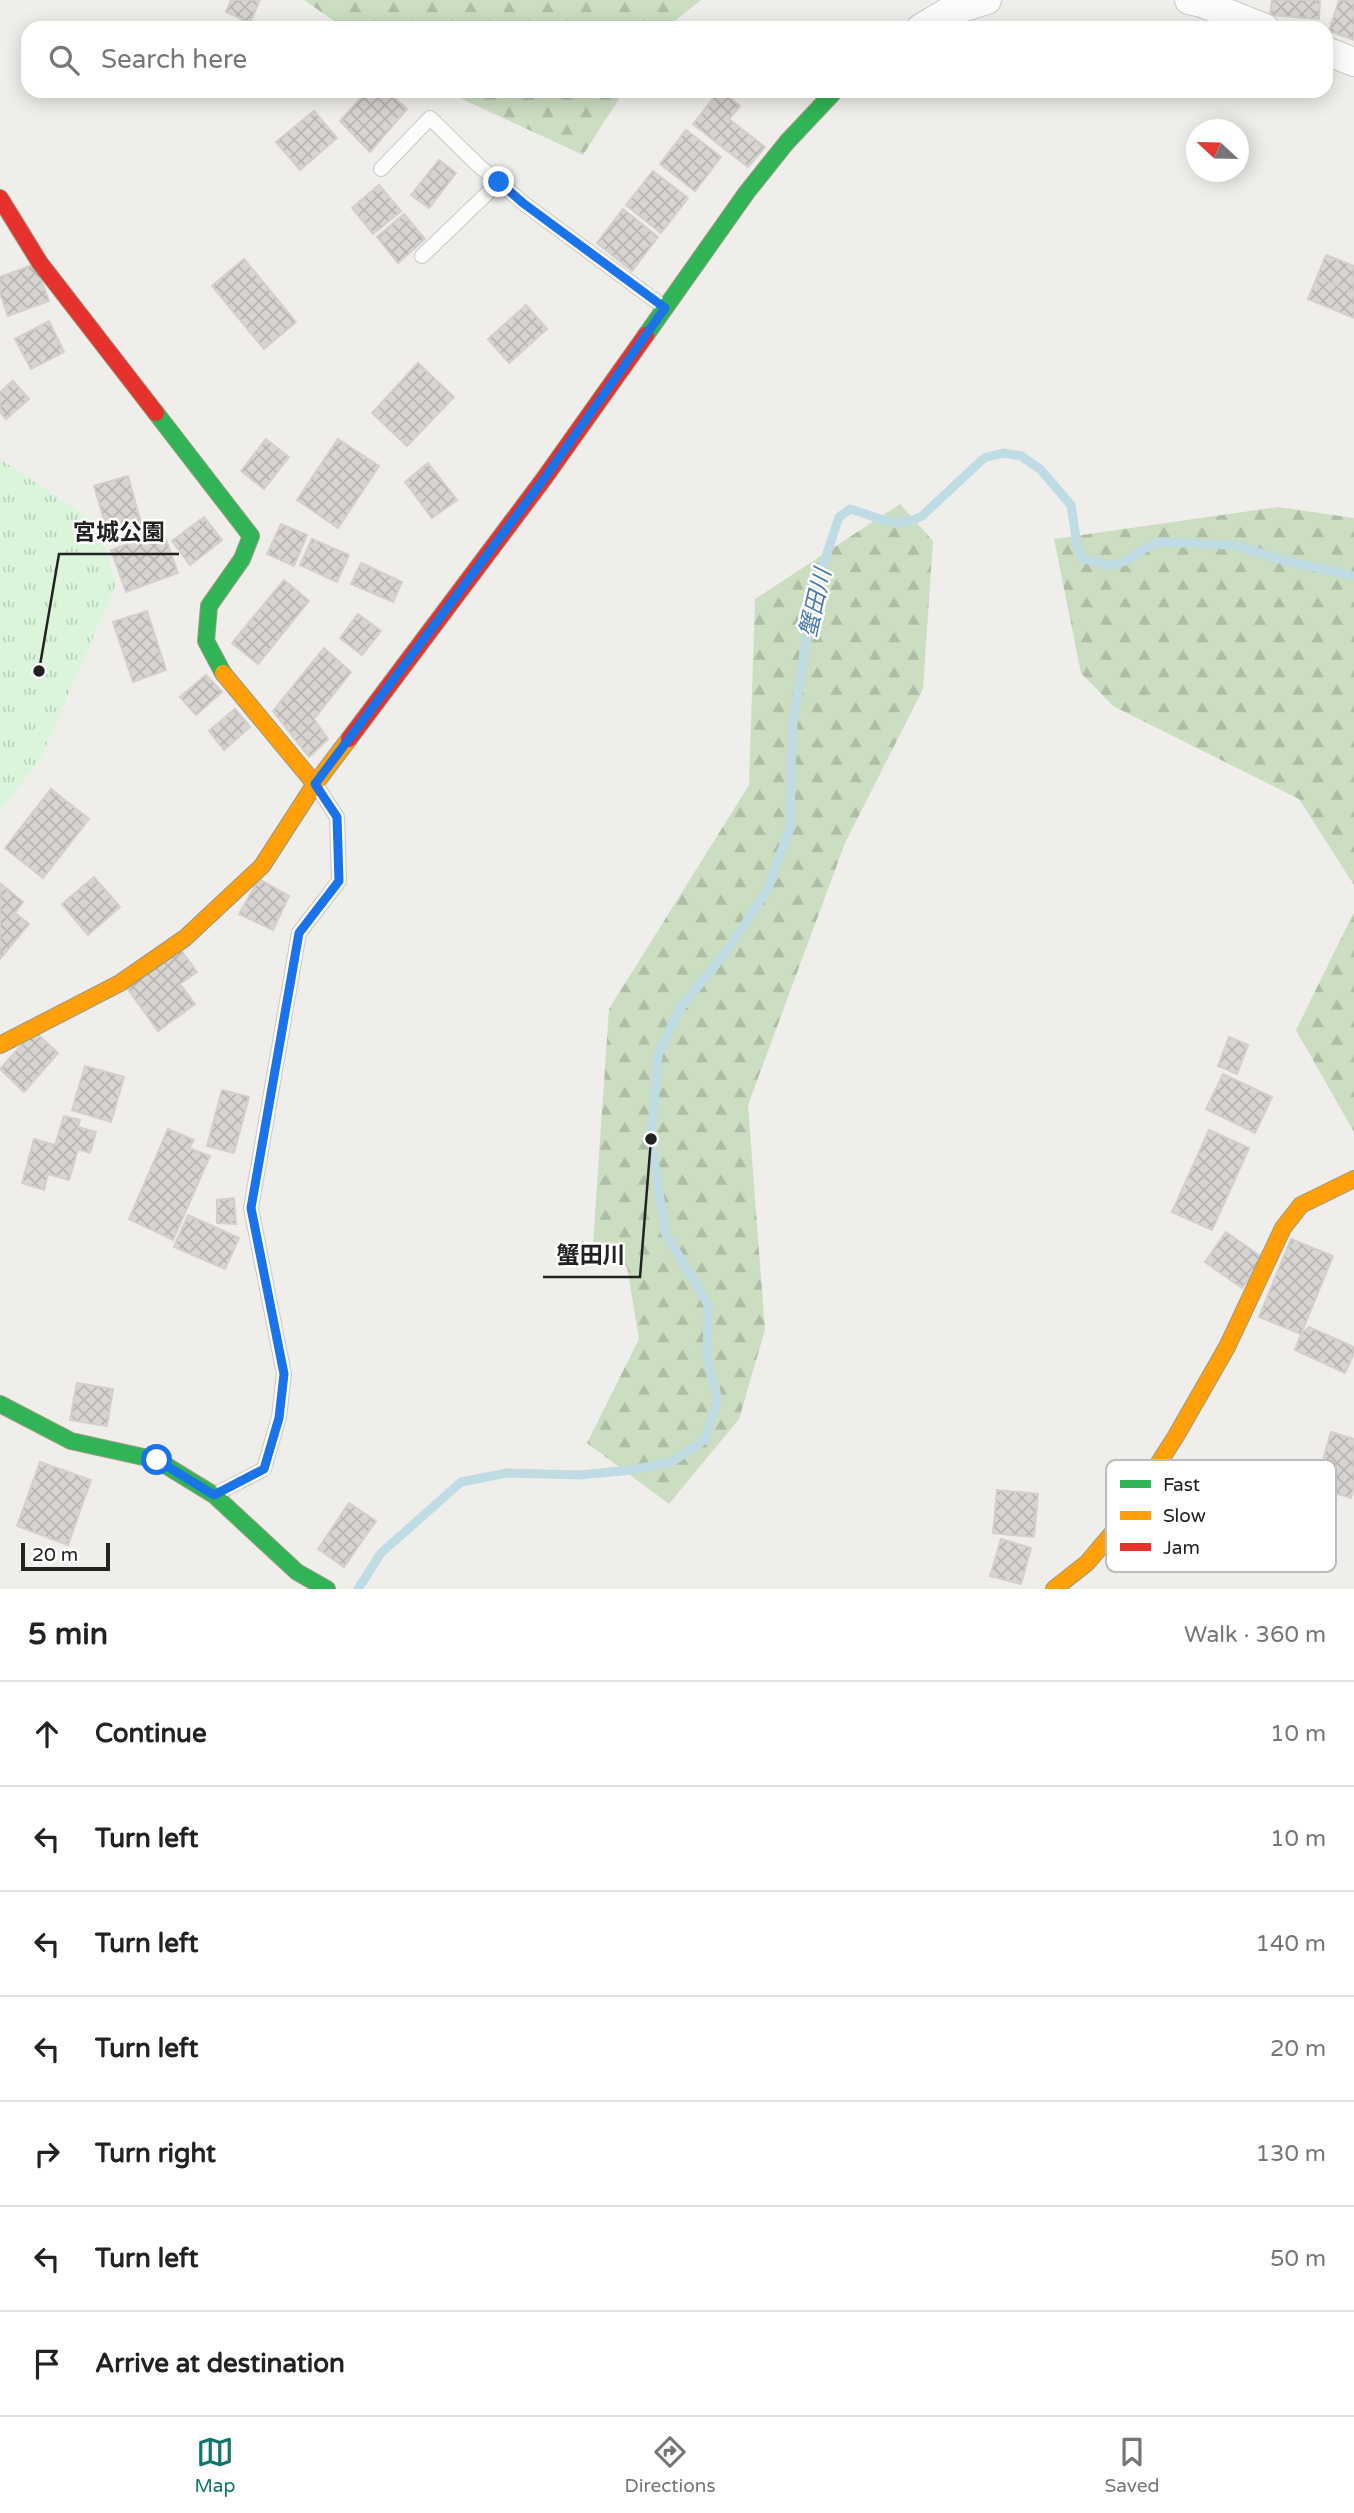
<!DOCTYPE html>
<html lang="en">
<head>
<meta charset="utf-8">
<style>
	:root { --surface:#fff; --page:#f6f6f6; --text:#222; --muted:#767676; --line:#e0e0e0; --accent:#0f766e }
	body { margin:0; font-family:"Varela Round","Noto Sans JP",sans-serif; background:var(--page); color:var(--text) }
	.compass { position:absolute; left:1186px; top:119px; width:63px; height:63px; border-radius:50%; background:var(--surface); box-shadow:0 4px 18px #0003; rotate:292deg }
	.scale { position:absolute; left:21px; bottom:18px; width:89px; box-sizing:border-box; padding-left:7px; border:4px solid #222; border-top:0; font-size:19px; line-height:24px; white-space:nowrap; color:#222; -webkit-text-stroke:5px #fff; paint-order:stroke }
	.stop { position:absolute; width:21px; height:21px; margin:-16px; border:5px solid #1a73e8; border-radius:50%; background:#fff }
	.stop.end { background:#1a73e8; border-color:#fff; box-shadow:0 2px 7px #0008 }
	.list { margin:0; padding:0; list-style:none }
	h2 { display:flex; justify-content:space-between; align-items:center; height:91px; margin:0; padding:0 28px; font-size:30px }
	h2 small { font-size:23px; font-weight:400; color:var(--muted) }
	.list li { display:grid; grid-template-columns:46px 1fr auto; gap:21px; align-items:center; box-sizing:border-box; height:105px; padding:0 28px; border-top:2px solid var(--line) }
	.list b { display:block; font-size:26px; white-space:nowrap }
	.list em { font-size:23px; font-style:normal; color:var(--muted) }
	.icon { flex:none; width:38px; height:38px; fill:none; stroke:currentColor; stroke-width:2; stroke-linecap:round; stroke-linejoin:round }
	.map { position:relative; flex:none; width:1354px; height:1589px; overflow:hidden }
	.search { position:absolute; background:var(--surface); box-shadow:0 4px 18px #0003; left:21px; right:21px; top:21px; height:77px; display:flex; align-items:center; gap:18px; box-sizing:border-box; padding:0 24px; border-radius:21px; color:var(--muted); font-size:26px }
	.sheet { height:826px; background:var(--surface) }
	nav { display:flex; justify-content:space-around; align-items:center; box-sizing:border-box; height:98px; border-top:2px solid var(--line); background:var(--surface); font-size:19px; color:var(--muted) }
	nav a { display:grid; justify-items:center; gap:4px }
	nav .on { color:var(--accent) }
	.map>svg:first-child { display:block }
	.forest { fill:url(#forest-firs) }
	.park { fill:url(#park-tufts) }
	.lines { fill:none; stroke-linecap:round; stroke-linejoin:round }
	.stream { stroke:#bfdbe3; stroke-width:9 }
	.building { fill:url(#building-cross-hatch); stroke:#d3d0cc; stroke-width:2 }
	.lane-casing { stroke:#c9c8c7; stroke-width:16 }
	.street-casing { stroke:#c9c8c7; stroke-width:30 }
	.fast-casing { stroke:#999a82; stroke-width:18 }
	.slow-casing { stroke:#999a82; stroke-width:18 }
	.jam-casing { stroke:#999a82; stroke-width:18 }
	.lane { stroke:#fdfcfc; stroke-width:14 }
	.street { stroke:#fdfcfc; stroke-width:28 }
	.fast { stroke:#30b455; stroke-width:16 }
	.slow { stroke:#ff9f0a; stroke-width:16 }
	.jam { stroke:#e5322d; stroke-width:16 }
	.route { stroke:#1a73e8; stroke-width:9 }
	.labels { text-anchor:middle; stroke-width:5; stroke-linejoin:round; paint-order:stroke }
	.water-label { font-size:23px; font-style:italic; fill:#4a7aab; stroke:#fff }
	.key { fill:#fff; stroke:#bdbdbd; stroke-width:2 }
	.key-label { font-size:19px; fill:#222 }
	.leader { fill:none; stroke:#222; stroke-width:2.5 }
	.callout-dot { fill:#222; stroke:#fff; stroke-width:2.5 }
	.callout-label { font-size:23px; text-anchor:middle; font-weight:bold; fill:#222; stroke:#fff; stroke-width:5; stroke-linejoin:round; paint-order:stroke }
</style>
</head>
<body>
<div class="map">
<svg width="1354" height="1589" viewBox="0 0 1354 1589">
	<defs>
		<pattern id="forest-firs" width="22" height="20" patternUnits="userSpaceOnUse" patternTransform="scale(1.75)"><rect width="22" height="20" fill="#cbdec1"/><path d="M5 1l3.5 6h-7zM16 11l3.5 6h-7z" fill="#aebea6"/></pattern>
		<pattern id="park-tufts" width="24" height="20" patternUnits="userSpaceOnUse" patternTransform="scale(1.75)"><rect width="24" height="20" fill="#daf5da"/><path d="M3 7l-1-3M5 7V3M7 7l1-3M15 17l-1-3M17 17v-4M19 17l1-3" fill="none" stroke="#bbd2bb"/></pattern>
		<pattern id="building-cross-hatch" width="8" height="8" patternUnits="userSpaceOnUse" patternTransform="scale(1.75)"><rect width="8" height="8" fill="#d7d4d2"/><path d="M0 0l8 8M0 8l8-8" fill="none" stroke="#b8b6b4"/></pattern>
	</defs>
	<rect width="100%" height="100%" fill="#f0eeeb"/>
	<path class="forest" d="M304 0H701L666 28H344Z
		M445 91H624L583 155Z
		M900 504 933 541 923 689 845 843 748 1105 765 1330 739 1419 669 1504 587 1443 639 1339 627 1267 593 1244 609 1009 749 785 755 599Z
		M1278 507 1354 518V885L1299 799 1113 706 1081 673 1054 539Z
		M1354 912V1132L1296 1030Z"/>
	<path class="park" d="M0 459 98 525 116 584 41 758 0 811Z"/>
	<g class="lines">
		<path class="stream" d="M358 1589 381 1553 461 1482 507 1473 579 1475 632 1470 672 1462 705 1439 718 1399 707 1359 708 1305 665 1232 651 1139 658 1055 678 1011 729 948 767 890 790 828 792 731 806 640 813 596 839 517 850 509C877 516 894 531 922 516L984 458 1003 453 1021 456 1040 469 1071 505 1077 545 1082 558 1109 566 1127 561 1144 549 1159 542 1233 545 1287 561 1354 576"/>
	</g>
	<path class="building" d="M231 0H260L250 23 226 12Z
		M1272 0H1320L1319 19 1270 15Z
		M1339 0H1354V40L1329 31Z
		M367 91H387L407 109 370 152 340 121Z
		M719 91H722L740 106 729 119 765 147 748 167 693 124Z
		M314 111 337 138 300 170 276 142Z
		M686 130 721 157 695 191 660 164Z
		M439 160 456 173 429 208 411 195Z
		M653 171 688 198 661 233 626 205Z
		M379 185 401 211 373 234 352 208Z
		M623 209 658 237 632 271 597 243Z
		M404 214 425 239 398 263 377 237Z
		M1326 255 1354 266V292L1317 277Z
		M244 259 296 322 264 349 212 286Z
		M35 264 49 301 8 316 0 293V277Z
		M1317 277 1354 292V318L1308 299Z
		M526 305 547 329 509 363 488 339Z
		M49 321 64 352 31 369 15 339Z
		M418 363 454 397 407 446 372 413Z
		M13 381 29 399 6 419 0 412V392Z
		M266 439 289 457 264 489 241 471Z
		M338 439 379 466 338 528 297 500Z
		M428 463 457 500 432 518 405 482Z
		M128 476 141 523 108 533 94 486Z
		M204 517 222 540 190 565 172 541Z
		M281 524 307 535 294 566 267 554Z
		M163 531 178 573 126 592 111 550Z
		M312 539 349 555 337 582 300 565Z
		M361 563 402 582 393 602 351 584Z
		M284 580 309 601 258 664 232 643Z
		M147 611 166 670 133 682 113 622Z
		M358 614 381 631 362 655 340 638Z
		M324 648 351 672 314 719 328 739 309 757 273 711Z
		M206 675 222 692 196 715 180 697Z
		M235 709 250 727 224 750 209 731Z
		M51 789 89 819 43 878 5 848Z
		M94 877 120 907 88 935 62 904Z
		M259 879 289 896 273 930 239 914Z
		M0 883 23 902 15 913 29 924 0 959Z
		M178 946 197 972 180 984 195 1004 158 1031 125 985Z
		M34 1031 58 1053 24 1092 0 1069Z
		M1229 1037 1248 1045 1237 1074 1218 1066Z
		M85 1066 124 1077 111 1122 72 1110Z
		M1223 1074 1272 1097 1255 1133 1206 1109Z
		M222 1090 249 1097 234 1153 207 1146Z
		M64 1116 80 1120 78 1127 96 1132 90 1153 78 1149 69 1180 48 1174 44 1190 22 1183 34 1139 55 1145Z
		M168 1129 194 1140 189 1148 210 1156 173 1240 129 1219Z
		M1209 1130 1249 1148 1212 1230 1172 1212Z
		M234 1198 236 1224 217 1223V1200Z
		M188 1215 239 1238 225 1269 174 1247Z
		M1226 1232 1263 1258 1242 1288 1205 1262Z
		M1291 1239 1333 1256 1301 1334 1259 1317Z
		M1309 1327 1354 1347V1353L1345 1373 1295 1350 1301 1334Z
		M77 1383 113 1389 107 1426 70 1420Z
		M1331 1432 1354 1439V1486L1351 1498 1315 1487Z
		M40 1462 91 1480 68 1545 17 1526Z
		M997 1490 1038 1494 1034 1537 993 1533Z
		M349 1503 376 1521 344 1567 318 1549Z
		M1001 1539 1031 1548 1021 1584 990 1576Z"/>
	<g class="lines">
		<g class="lane-casing">
			<path id="lane" d="M381 169 430 118 479 166 499 182
				M422 256 499 182 523 203 664 307
				M216 1494 264 1469 279 1417 284 1374 251 1208 299 933 339 881 337 817 316 785"/>
		</g>
		<g class="street-casing">
			<path id="street" d="M1189 0 1202 3 1265 28
				M921 28 948 12 987 0
				M1326 51 1354 62"/>
		</g>
		<g class="fast-casing">
			<path id="fast" d="M646 335 747 192 787 142 835 91
				M156 413 251 536 242 559 209 606 206 641 223 673
				M0 1404 71 1441 157 1460 214 1495 297 1572 327 1589"/>
		</g>
		<g class="slow-casing">
			<path id="slow" d="M223 673 315 784
				M0 1045 120 983 185 938 262 866 315 784 349 739
				M1054 1589 1087 1563 1120 1524 1176 1436 1227 1347 1283 1228 1301 1205 1354 1179"/>
		</g>
		<g class="jam-casing">
			<path id="jam" d="M0 198 40 263 156 413
				M349 739 543 480 646 335"/>
		</g>
		<use href="#lane" class="lane"/>
		<use href="#street" class="street"/>
		<use href="#fast" class="fast"/>
		<use href="#slow" class="slow"/>
		<use href="#jam" class="jam"/>
	</g>
	<g class="lines">
		<path class="route" d="M157 1460 214 1495 264 1469 279 1418 284 1374 251 1208 299 933 339 881 337 817 315 784 543 480 665 308 523 203 499 182"/>
	</g>
	<g class="labels">
		<g class="water-label">
			<text transform="translate(815 603) rotate(-77)" y="8">蟹田川</text>
		</g>
	</g>
	<rect x="1106" y="1460" width="230" height="112" rx="10" class="key"/>
	<rect x="1120" y="1480" width="31" height="8" fill="#30b455"/>
	<rect x="1120" y="1511" width="31" height="9" fill="#ff9f0a"/>
	<rect x="1120" y="1543" width="31" height="8" fill="#e5322d"/>
	<g class="key-label">
		<text x="1163" y="1491">Fast</text>
		<text x="1163" y="1522">Slow</text>
		<text x="1163" y="1554">Jam</text>
	</g>
	<path class="leader" d="M39 671L59 554H179M651 1139L640 1277H543"/>
	<g class="callout-dot">
		<circle cx="39" cy="671" r="7"/>
		<circle cx="651" cy="1139" r="7"/>
	</g>
	<g class="callout-label">
		<text x="119" y="540">宮城公園</text>
		<text x="591" y="1263">蟹田川</text>
	</g>
</svg>
<svg class="compass" viewBox="-18 -18 36 36"><path d="M0-13l5 13h-10z" fill="#e53935"/><path d="M0 13l5-13h-10z" fill="#767676"/></svg>
<div class="scale">20 m</div>
<div class="stop" style="left:157px;top:1460px"></div>
<div class="stop end" style="left:499px;top:182px"></div>
<div class="search"><svg class="icon" aria-label="search" viewBox="0 0 24 24"><circle cx="10" cy="10" r="6"/><path d="M15 15l6 6"/></svg>Search here</div>
</div>
<section class="sheet">
<h2>5 min<small>Walk · 360 m</small></h2>
<ul class="list">
<li><svg class="icon" aria-label="ahead" viewBox="0 0 24 24"><path d="M12 20V5M6 11l6-6 6 6"/></svg><div><b>Continue</b></div><em>10 m</em></li>
<li><svg class="icon" aria-label="left" viewBox="0 0 24 24"><path d="M17 20v-9H6M10 6l-5 5 5 5"/></svg><div><b>Turn left</b></div><em>10 m</em></li>
<li><svg class="icon" aria-label="left" viewBox="0 0 24 24"><path d="M17 20v-9H6M10 6l-5 5 5 5"/></svg><div><b>Turn left</b></div><em>140 m</em></li>
<li><svg class="icon" aria-label="left" viewBox="0 0 24 24"><path d="M17 20v-9H6M10 6l-5 5 5 5"/></svg><div><b>Turn left</b></div><em>20 m</em></li>
<li><svg class="icon" aria-label="right" viewBox="0 0 24 24"><path d="M7 20v-9h11M14 6l5 5-5 5"/></svg><div><b>Turn right</b></div><em>130 m</em></li>
<li><svg class="icon" aria-label="left" viewBox="0 0 24 24"><path d="M17 20v-9H6M10 6l-5 5 5 5"/></svg><div><b>Turn left</b></div><em>50 m</em></li>
<li><svg class="icon" aria-label="arrive" viewBox="0 0 24 24"><path d="M6 21V4h12l-3 4 3 4H6"/></svg><div><b>Arrive at destination</b></div></li>
</ul>
</section>
<nav>
<a class="on"><svg class="icon" aria-label="map" viewBox="0 0 24 24"><path d="M3 6l6-2 6 2 6-2v14l-6 2-6-2-6 2zM9 4v14M15 6v14"/></svg>Map</a>
<a><svg class="icon" aria-label="directions" viewBox="0 0 24 24"><path d="M12 3l9 9-9 9-9-9zM9 14v-3h6M13 9l2 2-2 2"/></svg>Directions</a>
<a><svg class="icon" aria-label="saved" viewBox="0 0 24 24"><path d="M7 4h10v16l-5-4-5 4z"/></svg>Saved</a>
</nav>
</body>
</html>
